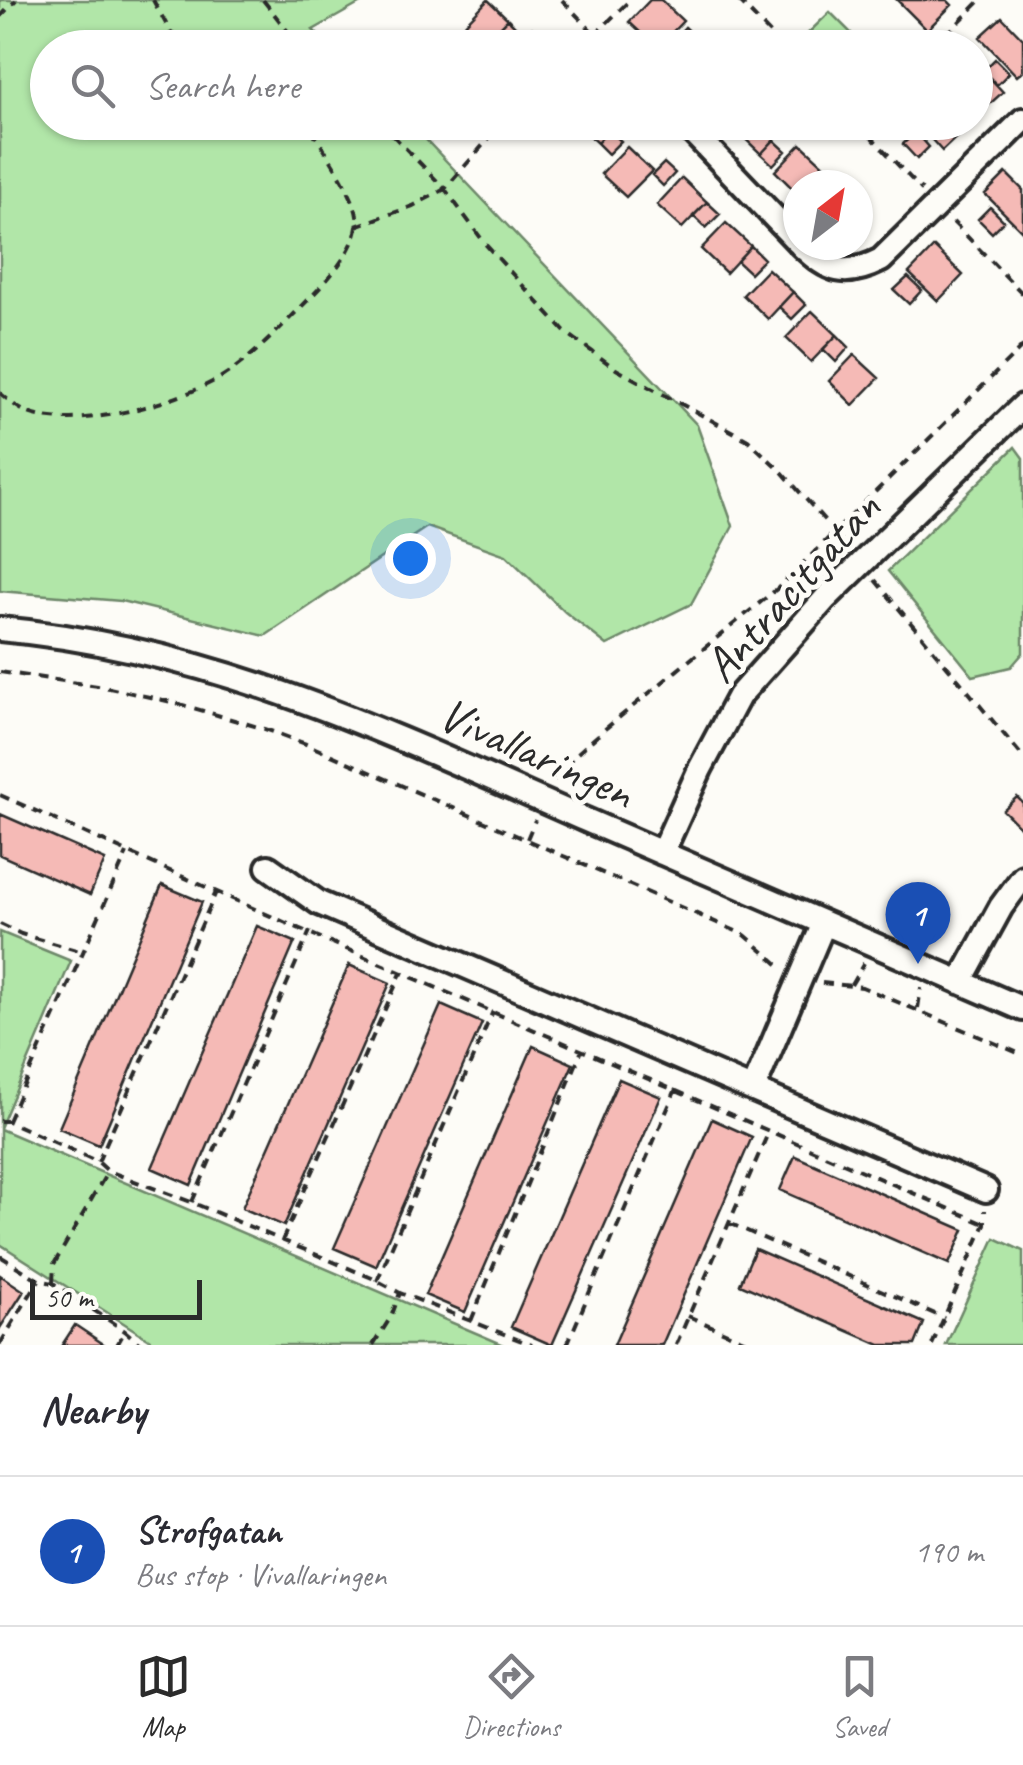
<!DOCTYPE html>
<html lang="en">
<head>
<meta charset="utf-8">
<style>
	:root { --surface:#fff; --page:#f2f2f3; --text:#2b2b33; --muted:#7c7c81; --line:#e1e1e2; --accent:#2b2b2b }
	body { margin:0; font-family:Caveat,sans-serif; background:var(--page); color:var(--text) }
	.compass { position:absolute; left:783px; top:170px; width:90px; height:90px; border-radius:50%; background:var(--surface); box-shadow:0 2px 8px #0004; rotate:31deg }
	.scale { position:absolute; left:30px; bottom:25px; width:172px; box-sizing:border-box; padding-left:10px; border:5px solid #2b2b2b; border-top:0; font-size:28px; line-height:35px; white-space:nowrap; color:#2b2b2b; -webkit-text-stroke:8px #fdfcf7; paint-order:stroke }
	.you { position:absolute; left:410px; top:558px; width:35px; height:35px; margin:-25px; border:8px solid #fff; border-radius:50%; background:#1a73e8; box-shadow:0 0 0 15px #1a73e833 }
	.badge { display:grid; place-items:center; width:65px; height:65px; border-radius:50%; background:var(--accent); color:#fff; font-size:32px; font-weight:700 }
	.pin { position:absolute; translate:-50% -82px; filter:drop-shadow(0 2px 5px #0008) }
	.pin::after { content:''; position:absolute; top:52px; width:35px; height:30px; background:inherit; clip-path:polygon(0 0,100% 0,50% 100%) }
	.list { margin:0; padding:0; list-style:none }
	h2 { display:flex; justify-content:space-between; align-items:center; height:130px; margin:0; padding:0 40px; font-size:42px }
	h2 small { font-size:32px; font-weight:400; color:var(--muted) }
	.list li { display:grid; grid-template-columns:65px 1fr auto; gap:30px; align-items:center; box-sizing:border-box; height:150px; padding:0 40px; border-top:2px solid var(--line) }
	.list b { display:block; font-size:38px; white-space:nowrap }
	.list p { margin:0; font-size:32px; white-space:nowrap; color:var(--muted) }
	.list em { font-size:32px; font-style:normal; color:var(--muted) }
	.icon { flex:none; width:55px; height:55px; fill:none; stroke:currentColor; stroke-width:2; stroke-linecap:round; stroke-linejoin:round }
	.map { position:relative; flex:none; width:1023px; height:1345px; overflow:hidden }
	.search { position:absolute; background:var(--surface); box-shadow:0 2px 8px #0004; left:30px; right:30px; top:30px; height:110px; display:flex; align-items:center; gap:25px; box-sizing:border-box; padding:0 35px; border-radius:55px; color:var(--muted); font-size:38px }
	.sheet { height:280px; background:var(--surface) }
	nav { display:flex; justify-content:space-around; align-items:center; box-sizing:border-box; height:140px; border-top:2px solid var(--line); background:var(--surface); font-size:28px; color:var(--muted) }
	nav a { display:grid; justify-items:center; gap:5px }
	nav .on { color:var(--accent) }
	.map>svg:first-child { display:block }
	.green { fill:#b1e6a8; stroke:#6e886a; stroke-width:2.5 }
	.building { fill:#f5bab6; stroke:#2b2b2b; stroke-width:2.5 }
	.lines { fill:none; stroke-linecap:round; stroke-linejoin:round }
	.minor-casing { stroke:#2b2b2b; stroke-width:30 }
	.path { stroke:#2b2b2b; stroke-width:4; stroke-dasharray:10 8; stroke-linecap:butt }
	.minor { stroke:#fdfcf7; stroke-width:22 }
	.labels { text-anchor:middle; stroke-width:10; stroke-linejoin:round; paint-order:stroke }
	.street-label { font-size:48px; fill:#2b2b2b; stroke:#fdfcf7 }
</style>
</head>
<body>
<div class="map">
<svg width="1023" height="1345" viewBox="0 0 1023 1345">
	<rect width="100%" height="100%" fill="#fdfcf7"/>
	<filter id="ink" filterUnits="userSpaceOnUse"><feTurbulence type="fractalNoise" baseFrequency=".01" numOctaves="2"/><feDisplacementMap in="SourceGraphic" scale="20" xChannelSelector="R" yChannelSelector="G"/><feConvolveMatrix kernelMatrix="1 2 1 2 8 2 1 2 1" color-interpolation-filters="sRGB"/></filter>
	<g filter="url(#ink)">
		<path class="green" d="M0 0H366L313 30 330 47 48 48V122L410 123 697 425 733 526 691 604 607 645 565 612 506 555 427 527 265 636 121 601 0 591Z
			M830 12 863 45 861 47H801L797 44Z
			M1015 447 1023 458V653L1011 667 973 676 888 571Z
			M0 932 71 961 0 1128Z
			M0 1129 504 1345H158L0 1244Z
			M995 1238 1023 1251V1345H946Z"/>
		<path class="building" d="M488 0 508 19 480 48H476L458 31Z
			M650 0H661L683 21 657 48 629 22Z
			M897 0H947L952 5 927 30Z
			M1002 17 1023 39V71L1017 76 980 37Z
			M508 19 519 30 507 42 496 31Z
			M685 27 698 39 690 48H681L673 40Z
			M532 28 552 48H513Z
			M995 59 1009 73 997 85 983 71Z
			M976 63 1003 92 981 112 976 106Z
			M593 122H601L609 130 597 143 584 131Z
			M738 122H783L787 126 761 154 733 127Z
			M916 122H956L964 130 942 151Z
			M609 130 621 141 608 154 597 143Z
			M916 132 929 147 917 159 903 144Z
			M774 140 786 151 773 165 761 154Z
			M801 144 829 170 814 185H798V194L775 171Z
			M627 147 652 171 626 197 601 174Z
			M664 163 675 173 663 186 652 175Z
			M1006 173 1023 190V232L985 194Z
			M682 178 707 202 682 228 657 205Z
			M707 202 720 214 706 228 693 216Z
			M990 207 1004 221 992 233 978 219Z
			M726 223 751 246 726 273 701 249Z
			M751 246 764 259 750 273 737 261Z
			M934 247 963 275 938 301 909 273Z
			M768 269 793 292 768 319 743 295Z
			M908 277 922 290 909 304 894 290Z
			M793 292 806 305 792 319 779 307Z
			M812 311 837 335 811 362 786 338Z
			M837 335 849 347 836 362 823 349Z
			M854 355 879 378 853 405 829 381Z
			M1017 797 1023 803V830L1003 810Z
			M0 814 105 860 90 895 0 855Z
			M162 885 202 902 99 1145 59 1128Z
			M257 926 295 942 191 1185 152 1168Z
			M349 965 390 983 284 1226 242 1208Z
			M441 1005 482 1023 376 1266 334 1248Z
			M533 1046 573 1064 465 1312 425 1295Z
			M619 1079 661 1097 552 1345 511 1327Z
			M712 1119 752 1137 662 1345H614Z
			M795 1156 964 1230 949 1264 780 1190Z
			M755 1249 924 1323 915 1345H880L740 1284Z
			M0 1275 24 1291 0 1328Z
			M75 1325 105 1345H62Z"/>
		<g class="lines">
			<g class="minor-casing">
				<path id="minor" d="M683 122 798 242
					M801 245C829 272 845 278 881 260L1023 120
					M0 629C214 648 392 735 586 820 732 883 878 945 1023 1009
					M662 853 700 769 739 696 826 598 1023 406
					M268 867 319 903 986 1190
					M960 982 1001 907 1023 877
					M753 1090 824 923"/>
			</g>
			<path class="path" d="M153 0 171 33 195 48
				M263 0 301 48
				M562 0 608 48
				M738 0 784 48
				M0 17 16 0
				M581 48 630 0
				M933 48 981 0
				M380 122 445 189 486 245 564 331 616 369 748 440 783 473 847 546
				M857 122 922 190
				M953 222 1023 294
				M356 226 413 206 445 189 503 122
				M0 393C7 399 16 407 24 411 70 434 181 402 223 376 255 356 282 326 308 300 326 282 362 244 357 216 354 192 320 143 306 122
				M875 580 1023 757
				M0 672 105 687 176 703 265 729 306 744 745 935 781 967
				M554 780 573 757 605 729 778 588 1023 346
				M0 795 293 926 985 1224
				M527 839 535 820
				M0 924 21 934 83 952
				M822 983 862 987 1023 1055
				M851 985 864 963
				M918 1008 921 988
				M0 1121H8L98 1162 108 1171 191 1202 372 1278 400 1293 532 1345
				M8 1121 127 853
				M98 1162 216 892
				M192 1202 310 931
				M729 1223 944 1318
				M282 1241 402 971
				M0 1256 39 1280 53 1283 125 1331 141 1345
				M377 1281 493 1011
				M53 1282 54 1264 108 1171
				M688 1316 755 1345
				M471 1321 582 1050
				M0 1344 39 1280
				M117 1345 125 1331
				M373 1345 391 1317 400 1293
				M567 1345 676 1089
				M676 1345 769 1131
				M932 1345 985 1224V1210"/>
			<use href="#minor" class="minor"/>
		</g>
	</g>
	<g class="labels">
		<g class="street-label">
			<text transform="translate(791 586) rotate(-48)" y="17">Antracitgatan</text>
			<text transform="translate(537 752) rotate(24)" y="17">Vivallaringen</text>
		</g>
	</g>
</svg>
<svg class="compass" viewBox="-18 -18 36 36"><path d="M0-13l5 13h-10z" fill="#e53935"/><path d="M0 13l5-13h-10z" fill="#7c7c81"/></svg>
<div class="scale">50 m</div>
<div class="you"></div>
<div class="pin badge" style="left:918px;top:964px;background:#1a4fb4">1</div>
<div class="search"><svg class="icon" aria-label="search" viewBox="0 0 24 24"><circle cx="10" cy="10" r="6"/><path d="M15 15l6 6"/></svg>Search here</div>
</div>
<section class="sheet">
<h2>Nearby<small></small></h2>
<ul class="list">
<li><span class="badge" style="background:#1a4fb4">1</span><div><b>Strofgatan</b><p>Bus stop · Vivallaringen</p></div><em>190 m</em></li>
</ul>
</section>
<nav>
<a class="on"><svg class="icon" aria-label="map" viewBox="0 0 24 24"><path d="M3 6l6-2 6 2 6-2v14l-6 2-6-2-6 2zM9 4v14M15 6v14"/></svg>Map</a>
<a><svg class="icon" aria-label="directions" viewBox="0 0 24 24"><path d="M12 3l9 9-9 9-9-9zM9 14v-3h6M13 9l2 2-2 2"/></svg>Directions</a>
<a><svg class="icon" aria-label="saved" viewBox="0 0 24 24"><path d="M7 4h10v16l-5-4-5 4z"/></svg>Saved</a>
</nav>
</body>
</html>
